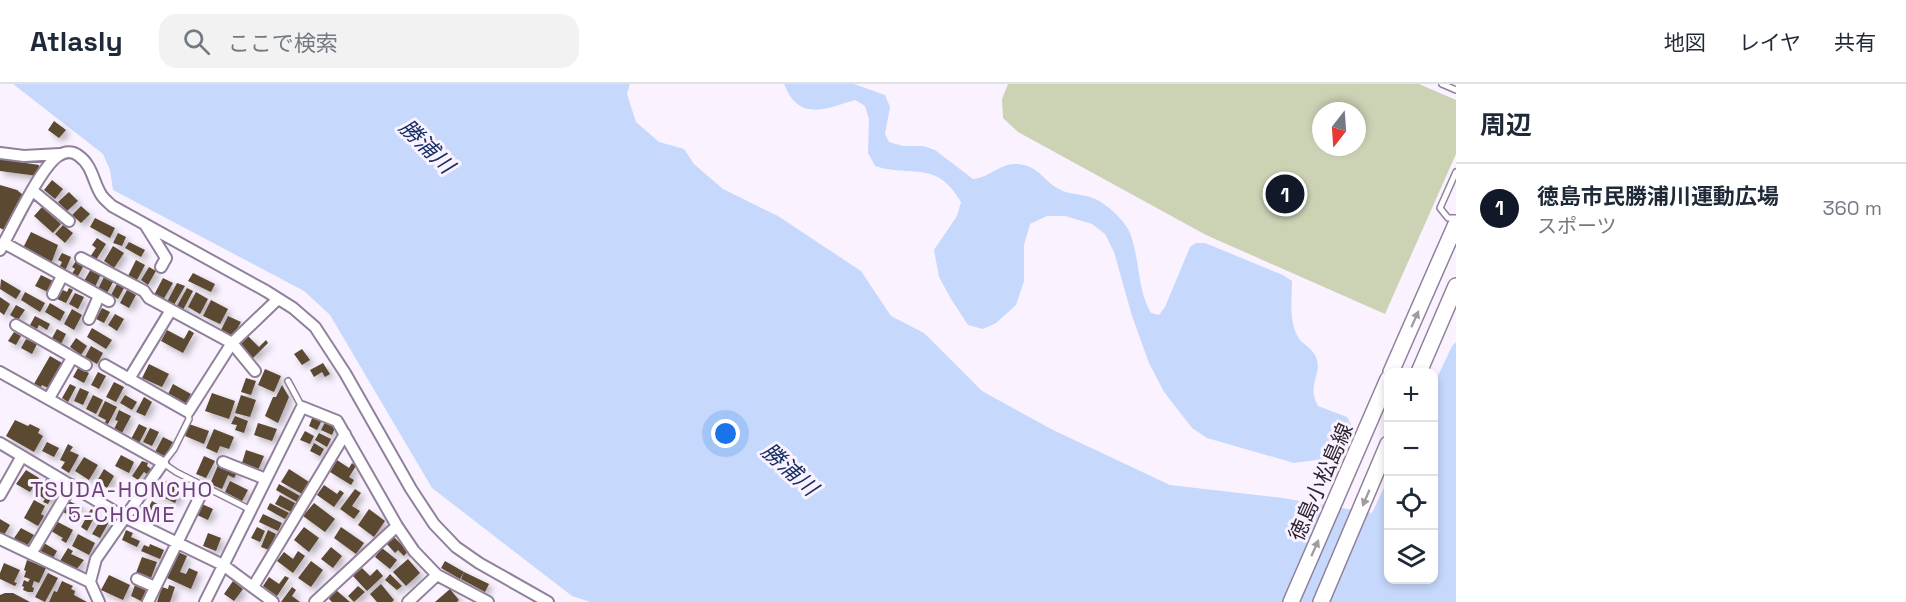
<!DOCTYPE html>
<html lang="ja">
<head>
<meta charset="utf-8">
<style>
	:root { --surface:#fff; --page:#f2f2f3; --text:#1f2937; --muted:#747a83; --line:#e0e1e3; --accent:#111827 }
	body { margin:0; font-family:"Space Grotesk","Noto Sans JP",sans-serif; background:var(--page); color:var(--text) }
	.controls { position:absolute; right:18px; bottom:18px; display:grid; overflow:hidden; border-radius:12px; box-shadow:0 3px 9px #0003 }
	.controls button { width:54px; height:54px; display:grid; place-items:center; padding:0; border:0; border-bottom:2px solid var(--line); background:var(--surface); color:var(--text); font:30px sans-serif }
	.compass { position:absolute; left:1312px; top:18px; width:54px; height:54px; border-radius:50%; background:var(--surface); box-shadow:0 3px 9px #0003; rotate:197deg }
	.you { position:absolute; left:726px; top:350px; width:21px; height:21px; margin:-15px; border:4px solid #fff; border-radius:50%; background:#1a73e8; box-shadow:0 0 0 9px #1a73e833 }
	.badge { display:grid; place-items:center; width:39px; height:39px; border-radius:50%; background:var(--accent); color:#fff; font-size:20px; font-weight:700 }
	.pin { position:absolute; translate:-50% -50%; border:3px solid #fff; box-shadow:0 2px 6px #0006 }
	.list { margin:0; padding:0; list-style:none }
	h2 { display:flex; justify-content:space-between; align-items:center; height:78px; margin:0; padding:0 24px; font-size:26px }
	h2 small { font-size:20px; font-weight:400; color:var(--muted) }
	.list li { display:grid; grid-template-columns:39px 1fr auto; gap:18px; align-items:center; box-sizing:border-box; height:90px; padding:0 24px; border-top:2px solid var(--line) }
	.list b { display:block; font-size:22px; white-space:nowrap }
	.list p { margin:0; font-size:20px; white-space:nowrap; color:var(--muted) }
	.list em { font-size:20px; font-style:normal; color:var(--muted) }
	.icon { flex:none; width:33px; height:33px; fill:none; stroke:currentColor; stroke-width:2; stroke-linecap:round; stroke-linejoin:round }
	.map { position:relative; flex:none; width:1456px; height:518px; overflow:hidden }
	header { display:flex; align-items:center; gap:36px; box-sizing:border-box; height:84px; padding:0 30px; background:var(--surface); border-bottom:2px solid var(--line) }
	header strong { font-size:28px }
	nav { display:flex; gap:33px; margin-inline-start:auto; font-size:21px }
	.search { width:420px; height:54px; background:var(--page); display:flex; align-items:center; gap:15px; box-sizing:border-box; padding:0 21px; border-radius:18px; color:var(--muted); font-size:22px }
	main { display:flex }
	aside { flex:1; background:var(--surface) }
	.map>svg:first-child { display:block }
	.green { fill:#ccd3b5; fill-rule:evenodd }
	.water { fill:#c6d9fc }
	.building { fill:#5c4831; filter:url(#shadow) }
	.lines { fill:none; stroke-linecap:round; stroke-linejoin:round }
	.service-casing { stroke:#91809b; stroke-width:8 }
	.minor-casing { stroke:#91809b; stroke-width:14 }
	.secondary-casing { stroke:#91809b; stroke-width:18 }
	.service { stroke:#fff; stroke-width:5 }
	.minor { stroke:#fff; stroke-width:10 }
	.secondary { stroke:#fff; stroke-width:15 }
	.oneway { fill:#a09da2 }
	.labels { text-anchor:middle; stroke-width:6; stroke-linejoin:round; paint-order:stroke }
	.street-label { font-size:21px; fill:#2d2631; stroke:#faf3ff }
	.water-label { font-size:22px; font-style:italic; fill:#172f63; stroke:#faf3ff }
	.neighbourhood-label { font-size:22px; letter-spacing:1.5px; fill:#6c4177; stroke:#faf3ff }
</style>
</head>
<body>
<header>
<strong>Atlasly</strong>
<div class="search"><svg class="icon" aria-label="search" viewBox="0 0 24 24"><circle cx="10" cy="10" r="6"/><path d="M15 15l6 6"/></svg>ここで検索</div>
<nav><a>地図</a><a>レイヤ</a><a>共有</a></nav>
</header>
<main>
<div class="map">
<svg width="1456" height="518" viewBox="0 0 1456 518">
	<defs>
		<filter id="shadow"><feDropShadow dx="4" dy="4" stdDeviation="3" flood-color="#0004"/></filter>
	</defs>
	<rect width="100%" height="100%" fill="#faf3ff"/>
	<path class="green" d="M1008 0H1419L1456 16V70L1385 230 1206 151 1018 48 1003 34 1002 15ZM1321 27H1357V63H1321Z"/>
	<path class="water" d="M13 0H630L627 10 636 38 659 58 684 65 694 80 723 105 778 132 861 187 891 232 924 249 982 307 1053 346 1170 401 1283 414 1372 429 1388 395V496H1434V300L1452 262 1456 258V518H590L572 512 432 404 330 231 304 207 113 106 110 86 103 70Z
		M784 0H854L885 11 890 23 885 50 889 58 903 62H923L935 66 973 95C988 94 1001 79 1016 80 1039 81 1042 96 1059 105 1067 110 1080 110 1090 113 1104 117 1124 135 1130 149 1140 175 1137 205 1151 229L1159 231 1165 223 1190 163 1196 159H1205L1283 191 1292 197C1292 216 1288 239 1300 256 1305 261 1313 266 1316 273 1323 290 1306 301 1318 322L1347 333 1352 342 1346 361 1324 375 1294 379 1207 354 1192 344 1164 308 1149 279 1132 232 1114 168 1105 150 1092 140 1065 132H1047L1030 140 1024 161V197L1016 221 996 239 983 245 968 241 951 215 939 193 934 166 957 132 961 118C936 75 913 94 875 82L868 69 869 35 865 22 855 16C825 25 799 38 784 0Z"/>
	<path class="building" d="M54 37 66 46 59 54 48 46Z
		M0 75 39 81 38 92 0 87Z
		M52 96 63 105 55 115 44 106Z
		M0 101 17 106 23 111 4 146 0 144Z
		M69 108 78 117 67 127 58 118Z
		M81 122 90 130 81 139 72 131Z
		M42 123 61 140 53 149 34 132Z
		M95 134 115 144 110 154 90 143Z
		M63 141 73 149 65 159 55 150Z
		M31 148 58 161 51 180 23 164Z
		M118 149 126 153 122 162 113 159Z
		M97 154 106 160 96 176 90 173 96 164 92 161Z
		M129 158 145 166 141 173 125 164Z
		M113 162 124 169 114 184 104 177Z
		M62 169 71 173 65 187 59 184 62 178 58 176Z
		M136 176 145 181 137 196 128 192Z
		M76 177 84 181 77 194 71 191 75 185 72 183Z
		M149 183 156 187 148 201 141 196Z
		M91 185 101 190 95 203 84 197Z
		M193 189 215 200 211 208 188 197Z
		M41 191 53 197 48 208 35 202Z
		M104 193 113 198 107 209 98 205Z
		M163 194 173 199 163 216 154 211Z
		M1 195 21 207 16 215 0 205Z
		M177 199 185 202 174 221 167 218Z
		M117 200 124 204 118 215 111 211Z
		M69 204 73 206 66 219 57 215 63 206 67 208Z
		M187 204 193 207 183 226 177 222Z
		M127 206 136 211 129 224 120 219Z
		M25 208 45 219 40 228 21 216Z
		M196 208 208 215 200 230 188 223Z
		M75 209 84 213 78 225 69 220Z
		M0 213 10 220 4 231 0 228Z
		M211 216 228 225 220 240 203 232Z
		M50 219 65 228 60 237 45 228Z
		M16 221 25 226 18 236 10 231Z
		M102 224 110 228 104 239 96 235Z
		M72 225 82 231 74 246 64 240Z
		M115 230 124 235 117 247 108 241Z
		M35 232 50 240 47 246 39 241 37 245 30 241Z
		M228 232 241 238 233 252 221 246Z
		M92 244 112 256 106 265 87 253Z
		M57 245 66 250 61 260 51 256Z
		M167 246 184 255 189 246 194 249 183 269 161 257Z
		M14 248 21 252 16 261 8 257Z
		M248 252 259 263 266 256 268 259 253 274 240 261Z
		M76 254 87 262 81 271 70 263Z
		M26 255 37 260 32 270 21 264Z
		M91 262 103 269 97 280 85 273Z
		M302 265 310 276 302 281 294 270Z
		M50 272 62 279 48 304 42 301 41 303 34 300Z
		M323 279 330 290 325 293 322 288 314 293 310 286Z
		M149 280 169 290 162 303 142 294Z
		M78 284 89 289 84 299 73 293Z
		M265 285 281 292 274 308 258 301Z
		M98 288 106 292 99 305 91 301Z
		M246 294 256 297 251 311 241 308Z
		M114 298 124 303 116 318 106 313Z
		M70 300 76 303 68 318 62 314Z
		M173 300 191 310 186 320 168 310Z
		M282 301 289 313 278 339 265 332 273 313H276Z
		M80 304 89 308 83 321 74 317Z
		M212 309 235 317 229 335 205 327Z
		M93 311 103 316 96 330 86 325Z
		M125 311 137 318 132 326 120 319Z
		M241 311 256 316 250 333 235 329Z
		M144 313 152 318 145 332 136 328Z
		M105 317 117 323 108 340 105 339 106 336 98 332Z
		M119 326 131 332 122 349 114 345 118 337 115 336Z
		M235 332 248 337 244 349 235 346 237 341 231 340Z
		M313 332 322 336 317 346 309 342Z
		M15 336 28 342 30 340 40 345 38 349 43 352 34 368 6 352Z
		M325 338 335 344 332 351 321 346Z
		M258 339 277 345 272 357 254 351Z
		M139 340 147 344 139 359 131 355Z
		M189 340 209 347 204 360 185 352Z
		M150 344 159 348 152 362 143 358Z
		M214 345 234 353 229 365 220 362 217 369 206 364Z
		M305 347 314 352 310 360 300 356Z
		M319 349 331 355 327 363 315 356Z
		M163 353 173 358 165 372 155 368Z
		M47 358 59 364 54 373 42 367Z
		M314 359 324 365 320 372 310 367Z
		M68 360 73 363 70 367 79 371 69 389 61 384 65 378 60 376Z
		M246 366 264 372 258 386 242 379Z
		M121 371 134 378 129 389 115 382Z
		M204 372 215 377 206 394 196 390Z
		M84 373 98 381 89 396 75 387Z
		M337 376 349 384 352 379 356 382 349 393 354 396 351 401 330 388Z
		M142 377 148 379 147 382 151 385 147 390 144 388 138 396 132 392Z
		M219 379 238 387 234 394 228 391 222 405 210 400Z
		M104 385 114 392 107 404 97 397Z
		M289 385 309 398 302 410 281 398Z
		M26 386 39 394 30 408 16 400Z
		M159 394 182 405 175 419 152 408Z
		M46 395 58 402 48 420 43 418 45 415 37 410Z
		M230 397 248 406 242 417 225 408Z
		M279 400 300 412 297 418 276 406Z
		M324 401 337 410 340 406 344 409 334 423 317 411Z
		M355 405 361 409 352 422 360 427 354 435 340 425Z
		M280 411 295 419 291 428 275 420Z
		M34 416 45 422 41 430 44 432 38 442 24 434Z
		M67 416 83 424 77 435 61 427Z
		M152 417 161 422 153 439 136 431 140 422 148 425Z
		M270 419 289 429 285 435 267 425Z
		M314 419 335 435 325 448 303 432Z
		M202 420 213 425 208 436 197 431Z
		M91 425 97 428 87 447 81 443Z
		M369 425 385 437 374 453 358 441Z
		M263 430 282 439 278 447 259 438Z
		M103 432 110 436 100 454 92 450Z
		M0 435 10 441 3 453 0 452Z
		M56 437 73 446 66 459 61 456 63 454 51 447Z
		M257 443 265 447 260 458 251 454Z
		M304 443 319 454 309 468 294 456Z
		M341 443 364 459 356 470 334 454Z
		M21 444 34 451 27 462 21 458 19 461 12 457Z
		M126 446 133 449 131 453 140 457 137 463 122 456Z
		M268 446 276 450 269 466 261 463Z
		M208 449 221 454 216 467 203 462Z
		M78 450 95 459 89 471 72 462Z
		M393 452 408 467 404 472 398 466 395 469 386 459Z
		M44 459 57 467 53 474 39 466Z
		M150 460 164 466 160 475 141 467 144 461 149 463Z
		M331 463 342 472 333 484 321 475Z
		M68 464 73 467 71 470 84 476 76 486 60 477Z
		M382 464 397 476 390 485 375 473Z
		M298 467 305 472 293 489 277 477 284 468 293 475Z
		M178 468 187 472 180 488 186 490 189 484 198 488 191 505 167 494Z
		M142 473 157 478 151 494 136 489Z
		M408 475 420 489 406 502 393 488Z
		M27 476 46 484 39 499 34 497 32 503 34 504 33 508H28L23 506 24 503 22 502 24 496 28 498 30 495 24 493 26 487 24 486Z
		M311 477 323 486 311 503 298 494Z
		M445 477 464 488 460 495 441 484Z
		M4 479 20 486 14 498 17 499 15 502 0 495V489Z
		M362 484 370 492 377 485 383 492 367 507 353 492Z
		M464 488 489 500 485 508 461 495Z
		M48 489 58 494 45 518 35 513Z
		M390 490 402 502 397 506 385 496Z
		M109 491 130 501 123 516 101 506Z
		M285 492 289 494 277 512 263 502 269 493 279 500Z
		M62 497 73 502 71 505 75 507 74 511 87 518H49L54 507 57 508Z
		M233 497 243 505 234 517 224 510Z
		M381 500 394 516 392 518H377L370 510Z
		M135 501 146 506 141 517 131 512Z
		M169 501 175 503 170 518H157L162 503 168 505Z
		M358 502 365 508 354 518 348 512Z
		M292 503 296 506 292 512 300 518H281Z
		M450 505 459 516 457 518H435Z
		M336 506 350 518H332L329 515Z
		M5 509H13L30 518H0V511Z"/>
	<g class="lines">
		<g class="service-casing">
			<path id="service" d="M1442 0 1456 6
				M1456 88 1440 124 1448 134H1456
				M288 297 302 323
				M188 328 189 335 174 365 163 379 176 388 251 426"/>
		</g>
		<g class="minor-casing">
			<path id="minor" d="M0 69 24 72 60 70
				M33 107 69 137
				M146 142 166 174 161 183
				M4 159 109 217
				M0 166C12 145 40 84 58 72 65 67 73 67 79 72 93 82 93 99 102 112 105 116 109 119 112 122L266 207 293 224 315 243 345 289 411 405 434 440 456 463 479 479 548 518
				M81 174 144 207 149 214 232 259 255 287
				M53 210 62 192
				M89 235 99 212
				M16 241 86 281
				M105 281 188 328 232 259 278 215
				M0 288 163 379 96 475 90 498 99 518
				M129 295 171 226
				M49 314 72 274
				M0 359 124 433 223 481 273 518
				M223 378 266 395
				M0 411 22 372
				M0 455 90 498
				M31 470 72 401
				M137 495 155 503
				M253 503 345 350
				M148 518 205 402
				M205 518 302 323 337 337 397 442 414 467 437 491 488 518
				M315 518 397 442
				M408 518 437 491"/>
		</g>
		<g class="secondary-casing">
			<path id="secondary" d="M1391 288 1456 140
				M1419 288 1456 202
				M1291 518 1388 295
				M1321 518 1388 360"/>
		</g>
		<use href="#service" class="service"/>
		<use href="#minor" class="minor"/>
		<use href="#secondary" class="secondary"/>
	</g>
	<defs><path id="oneway-solid" d="M-6-.8H1V-3.2L6.5 0L1 3.2V.8H-6Z" transform="scale(1.5)"/></defs>
	<g class="oneway">
		<use href="#oneway-solid" transform="translate(1415 235) rotate(-66)"/>
		<use href="#oneway-solid" transform="translate(1366 414) rotate(113)"/>
		<use href="#oneway-solid" transform="translate(1315 464) rotate(-66)"/>
	</g>
	<g class="labels">
		<g class="street-label">
			<text transform="translate(1321 398) rotate(-66)" y="7">徳島小松島線</text>
		</g>
		<g class="water-label">
			<text transform="translate(427 62) rotate(44)" y="8">勝浦川</text>
			<text transform="translate(790 385) rotate(42)" y="8">勝浦川</text>
		</g>
		<g class="neighbourhood-label">
			<text x="122" y="413">TSUDA-HONCHO<tspan x="122" dy="25">5-CHOME</tspan></text>
		</g>
	</g>
</svg>
<div class="controls">
<button>+</button>
<button>−</button>
<button><svg class="icon" aria-label="locate" viewBox="0 0 24 24"><circle cx="12" cy="12" r="6"/><path d="M12 2v4M12 18v4M2 12h4M18 12h4"/></svg></button>
<button><svg class="icon" aria-label="layers" viewBox="0 0 24 24"><path d="M12 4l9 5-9 5-9-5zM3 14l9 5 9-5"/></svg></button>
</div>
<svg class="compass" viewBox="-18 -18 36 36"><path d="M0-13l5 13h-10z" fill="#e53935"/><path d="M0 13l5-13h-10z" fill="#747a83"/></svg>
<div class="you"></div>
<div class="pin badge" style="left:1285px;top:110px">1</div>
</div>
<aside>
<h2>周辺<small></small></h2>
<ul class="list">
<li><span class="badge">1</span><div><b>徳島市民勝浦川運動広場</b><p>スポーツ</p></div><em>360 m</em></li>
</ul>
</aside>
</main>
</body>
</html>
